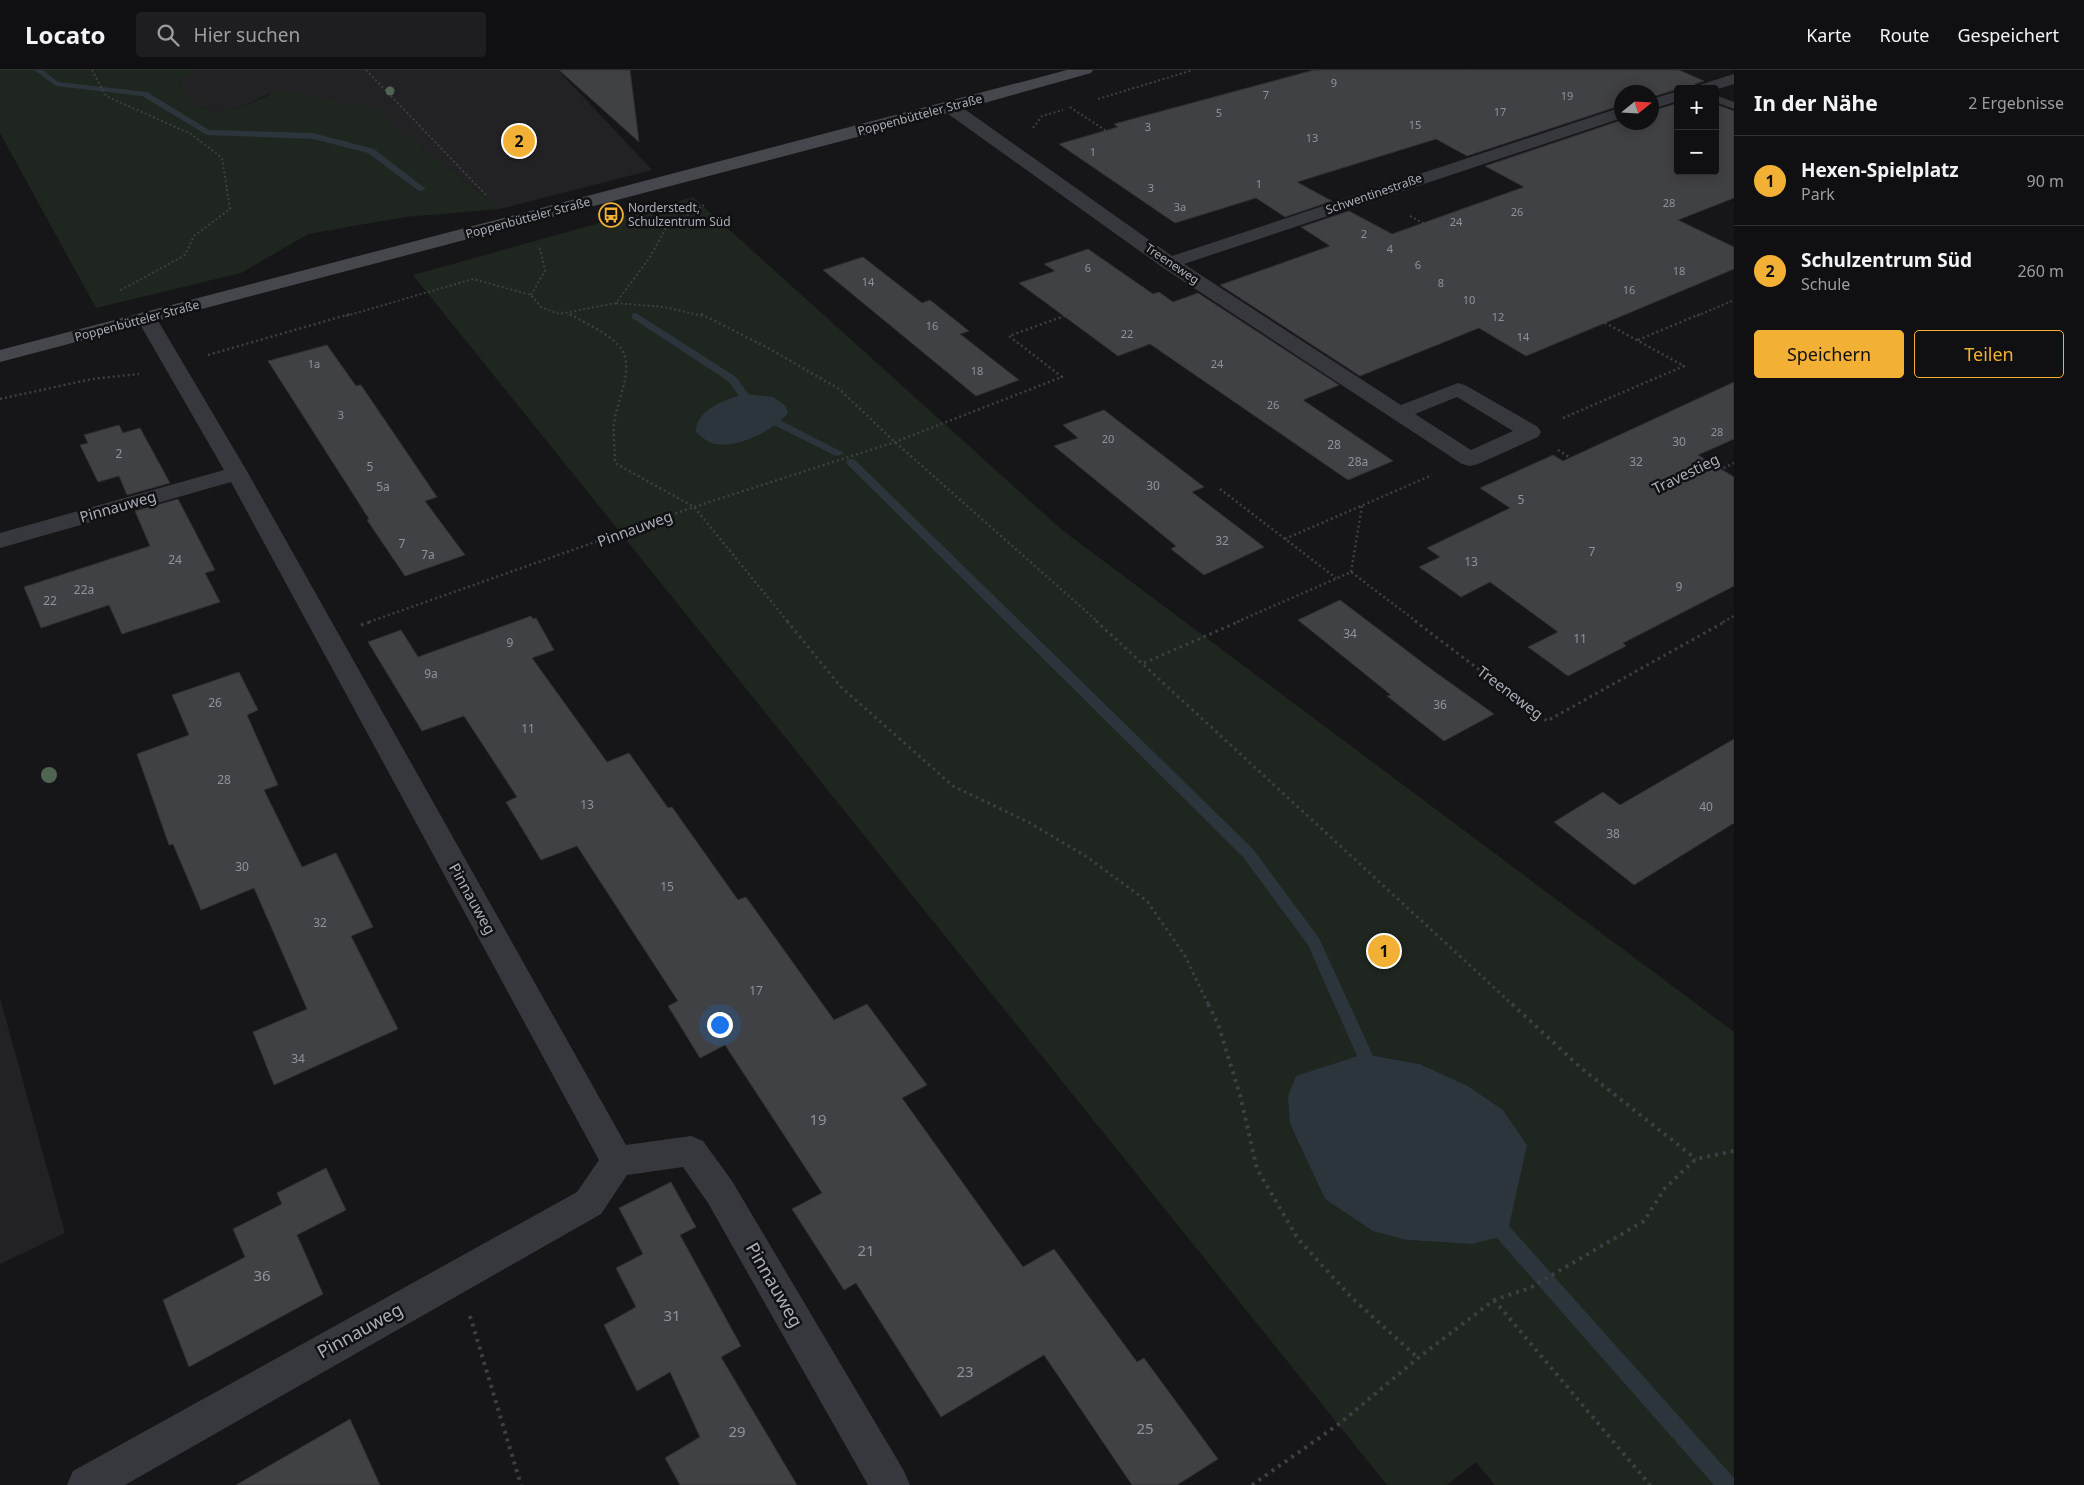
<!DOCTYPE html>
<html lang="de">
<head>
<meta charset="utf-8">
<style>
	:root { --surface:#101012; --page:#1e1e20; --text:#f1f3f6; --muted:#9c9d9f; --line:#303032; --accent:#f2b134 }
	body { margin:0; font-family:"Noto Sans",sans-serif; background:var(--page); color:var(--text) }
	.controls { position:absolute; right:15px; top:15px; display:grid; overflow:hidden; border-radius:5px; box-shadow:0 2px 12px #0003 }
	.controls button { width:45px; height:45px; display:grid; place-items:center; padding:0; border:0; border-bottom:1px solid var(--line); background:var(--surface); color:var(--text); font:25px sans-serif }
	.compass { position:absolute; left:1614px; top:15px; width:45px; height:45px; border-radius:50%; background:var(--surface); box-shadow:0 2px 12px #0003; rotate:72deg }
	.you { position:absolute; left:719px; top:954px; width:18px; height:18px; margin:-12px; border:4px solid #fff; border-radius:50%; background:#1a73e8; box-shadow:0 0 0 8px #1a73e833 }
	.badge { display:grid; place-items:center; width:32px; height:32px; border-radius:50%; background:var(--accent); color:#111; font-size:16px; font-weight:700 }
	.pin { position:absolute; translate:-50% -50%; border:2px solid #fff; box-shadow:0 1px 5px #0006 }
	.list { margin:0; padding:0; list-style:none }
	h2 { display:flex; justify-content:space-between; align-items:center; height:65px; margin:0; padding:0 20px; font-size:21px }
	h2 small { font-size:16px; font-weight:400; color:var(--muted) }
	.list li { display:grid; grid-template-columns:32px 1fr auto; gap:15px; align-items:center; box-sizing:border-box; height:90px; padding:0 20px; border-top:1px solid var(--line) }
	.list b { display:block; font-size:19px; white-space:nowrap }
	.list p { margin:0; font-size:16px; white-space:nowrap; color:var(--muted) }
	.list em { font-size:16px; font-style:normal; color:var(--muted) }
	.actions { display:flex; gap:10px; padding:15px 20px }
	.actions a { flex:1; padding:11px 0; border:1px solid var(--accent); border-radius:5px; text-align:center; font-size:18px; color:var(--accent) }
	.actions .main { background:var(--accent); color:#111 }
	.icon { flex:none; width:28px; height:28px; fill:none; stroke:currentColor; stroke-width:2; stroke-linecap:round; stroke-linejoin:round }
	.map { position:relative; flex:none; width:1734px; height:1415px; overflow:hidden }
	header { display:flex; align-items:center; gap:30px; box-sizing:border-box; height:70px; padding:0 25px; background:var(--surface); border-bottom:1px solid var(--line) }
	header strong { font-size:24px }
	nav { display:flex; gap:28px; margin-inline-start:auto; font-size:18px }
	.search { width:350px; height:45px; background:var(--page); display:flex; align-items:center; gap:12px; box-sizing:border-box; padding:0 18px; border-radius:5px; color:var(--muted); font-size:19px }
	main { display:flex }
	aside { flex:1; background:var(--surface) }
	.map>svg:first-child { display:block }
	.built { fill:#222225 }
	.green { fill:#1e261f; fill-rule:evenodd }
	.water { fill:#2c353c }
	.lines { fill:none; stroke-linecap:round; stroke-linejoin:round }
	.stream { fill:#2c353c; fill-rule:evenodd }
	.building { fill:#404145; stroke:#303034 }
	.path-far3 { stroke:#3d3f44; stroke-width:2; stroke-dasharray:2 2.5; stroke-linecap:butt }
	.path-far2 { stroke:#3d3f44; stroke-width:2.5; stroke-dasharray:2 3; stroke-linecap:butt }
	.path-far1 { stroke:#3d3f44; stroke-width:3; stroke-dasharray:2.5 4; stroke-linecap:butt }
	.path { stroke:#3d3f44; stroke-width:4; stroke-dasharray:3 5; stroke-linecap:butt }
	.lane { fill:#37383d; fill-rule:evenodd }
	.street { fill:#37383d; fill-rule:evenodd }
	.secondary { fill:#45474d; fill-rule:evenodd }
	.tree { fill:#506452 }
	.labels { text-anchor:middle; stroke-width:5; stroke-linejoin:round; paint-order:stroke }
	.far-number-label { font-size:11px; fill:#8e929b }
	.far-street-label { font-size:12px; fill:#a8adb8; stroke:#111113 }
	.far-poi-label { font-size:12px; fill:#a8adb8; stroke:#111113; text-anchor:start }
	.number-label { font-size:12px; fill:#8e929b }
	.street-label { font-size:15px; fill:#a8adb8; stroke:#111113 }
	.near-number-label { font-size:15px; fill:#8e929b }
	.near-street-label { font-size:18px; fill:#a8adb8; stroke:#111113 }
</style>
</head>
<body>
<header>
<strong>Locato</strong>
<div class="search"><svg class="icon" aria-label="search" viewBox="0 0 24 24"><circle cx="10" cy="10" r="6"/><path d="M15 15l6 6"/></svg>Hier suchen</div>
<nav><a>Karte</a><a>Route</a><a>Gespeichert</a></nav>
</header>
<main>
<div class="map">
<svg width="1734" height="1415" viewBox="0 0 1734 1415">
	<rect width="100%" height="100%" fill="#161618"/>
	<path class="built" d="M201 0H558L652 100 500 139 374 39 268 24 242 37 218 42 201 38 178 15 181 9Z
		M0 928 65 1163 0 1194Z"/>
	<path class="green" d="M0 0H201L181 9 178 15 201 38 218 42 242 37 280 20 374 39 500 139 405 147 308 164 241 203 96 238 0 63Z
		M693 127 1062 460 1734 962V1415H1495L1476 1392 1447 1415H1387L413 205ZM1364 984 1420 994 1468 1016 1503 1040 1527 1075 1472 1174 1407 1170 1325 1129 1290 1054Z"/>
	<path class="water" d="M745 324 773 327 786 336 788 343C773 361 732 382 709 372 705 370 700 365 696 362 696 339 725 330 745 324Z
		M1364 984 1420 994 1468 1016 1503 1040 1527 1075 1507 1165 1472 1174 1407 1170 1373 1161 1325 1129 1290 1054 1288 1026 1296 1006Z"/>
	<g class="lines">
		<path class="stream" d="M34 0H43L58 12 147 22 209 60 313 63 374 79 426 119 419 121 368 83 313 69 207 65 142 26 56 16Z
			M636 243 736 307 760 340 844 383 838 386 834 385 752 344 728 311 632 248V244Z
			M851 389 855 390 1253 779 1319 868 1380 1001 1378 1006 1372 1008 1366 1006 1308 875 1243 787 847 394V390Z
			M1494 1144 1500 1146 1734 1408V1415H1714L1488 1158 1485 1152 1488 1146Z"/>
	</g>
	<path class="building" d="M559 0H630L639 72Z
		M1314 0H1679L1704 11 1695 14 1692 19H1678L1652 27V22H1622V35L1467 86 1436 69 1297 112 1332 131 1285 147 1256 128 1175 153 1059 74 1118 57 1114 54Z
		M1678 33V101H1715V34L1734 41V128L1678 150 1734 177V199L1526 286 1479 258 1360 306 1220 215 1330 176 1301 157 1349 141 1392 164 1524 117 1485 96 1622 50V52H1652V41Z
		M1088 179 1153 224 1159 222 1173 232 1198 223 1339 315 1303 330 1393 391 1348 410 1150 274 1118 286 1019 213 1055 201 1044 194Z
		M863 187 922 233 930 230 969 261 960 264 1019 310 976 326 823 200Z
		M327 275 356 316 361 315 437 427 425 431 465 485 405 506 367 450 369 449 268 291Z
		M1734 312V369L1698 385 1734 407V516L1623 573 1626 576 1568 606 1528 577 1558 562 1490 512 1461 527 1419 497 1440 487 1427 478 1510 438 1480 418 1553 385 1563 391Z
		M1104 340 1204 417 1192 422 1264 477 1204 505 1171 479 1176 476 1054 376 1078 368 1063 355Z
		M119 355 123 363 140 358 170 413 127 425 119 406 98 412 80 375 88 373 84 365Z
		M178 429 215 500 205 503 220 532 122 564 109 535 41 558 24 517 150 476 135 441Z
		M1340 530 1435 602 1494 644 1444 671 1387 626 1391 625 1298 550Z
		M531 546 533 549 536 548 554 580 532 588 607 692 629 683 668 738 672 737 738 830 746 827 834 950 867 934 927 1015 902 1028 1023 1197 1054 1179 1137 1292 1144 1288 1218 1389 1177 1415H1132L1044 1285 941 1347 856 1213 844 1220 792 1139 822 1123 725 975 700 988 668 936 678 931 577 776 541 790 506 732 517 727 464 646 422 661 368 572 401 560 418 587Z
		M239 602 258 640 247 645 278 715 264 720 302 797 336 783 373 857 351 866 398 959 274 1015 253 962 307 939 254 818 201 840 173 774 169 775 137 684 189 665 172 625Z
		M1734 669V753L1634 815 1554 752 1603 722 1620 735Z
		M326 1098 346 1140 297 1165 323 1224 189 1297 163 1230 245 1187 233 1159 282 1134 277 1123Z
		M671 1112 696 1157 680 1165 741 1276 721 1287 797 1415H680L665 1388 700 1367 670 1302 637 1321 604 1255 636 1237 616 1198 643 1184 619 1138Z
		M350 1349 380 1415H236Z"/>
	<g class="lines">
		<path class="path-far3" d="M92 0 106 26 191 64 222 88 230 139 194 166 185 185 121 220V223
			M366 0 487 126
			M1467 1 1543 37
			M1098 29 1193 0
			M1070 37 1147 88 1467 1
			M1033 58 1042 46 1063 40
			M1623 74 1678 99
			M1683 101 1734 125
			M1410 146 1592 246
			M531 225 545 201 540 179 537 176
			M616 233 664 237 703 246
			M570 244 573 246
			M346 246 473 209 531 225 541 237 559 244 616 233 650 187 666 158 704 135
			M1066 246 1146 217
			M1697 246 1734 230"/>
		<path class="path-far2" d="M570 244C586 254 607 262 619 276 637 296 616 331 614 354 613 367 615 380 615 393L694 437 788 552
			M701 244 768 278 839 319 895 372 1098 552
			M1638 270 1700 244
			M208 285 350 244
			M0 329 92 309 139 304
			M1563 348 1684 296 1589 244
			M1558 380 1734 489
			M1220 419 1336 508
			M1647 435 1734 393
			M1285 469 1432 405
			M1351 502 1362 436
			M369 552 694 437 895 372 1062 307 1009 266 1070 244
			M1237 552 1351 502 1417 552
			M1723 552 1734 546"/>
		<path class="path-far1" d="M787 551 841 617 953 716 1028 752 1087 787 1147 831 1185 886 1209 936
			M1096 551 1514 936
			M1415 551 1547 651 1726 551
			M361 555 373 551
			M1144 593 1240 551"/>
		<path class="path" d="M1208 934 1218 954 1240 1025 1257 1099 1298 1169 1352 1228 1418 1288
			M1512 934 1581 998 1696 1089
			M1494 1230 1650 1415
			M470 1246 521 1415
			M1252 1415 1339 1354 1418 1288 1494 1230 1530 1218 1644 1151 1665 1118 1696 1089 1734 1081"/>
		<path class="lane" d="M1715 25 1734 32V39L1715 32Z"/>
		<path class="street" d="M1734 4V14L1715 20 1694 19 1696 16Z
			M1678 21V31L1652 39V29Z
			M950 32 956 33 1172 186 1622 37V48L1184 194 1401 335 1458 313 1465 315 1538 357 1541 362 1538 367 1478 394 1470 396 1462 394 1162 197 944 41 942 37 944 33ZM1457 327 1513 361 1471 380 1415 344Z
			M147 243 154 245 157 249 248 403 626 1075 691 1066 703 1071 732 1111 904 1401 910 1415H868L708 1133 683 1097 627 1105 601 1144 125 1415H67L73 1401 577 1122 599 1090 231 412 0 478V463L224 400 137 249 140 245Z"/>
		<path class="secondary" d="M1067 0H1093L1091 3 956 41 0 292V280Z"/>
	</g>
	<g class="tree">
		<circle cx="390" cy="21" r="4.5"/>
		<circle cx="49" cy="705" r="8"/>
	</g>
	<defs>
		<g id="bus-ring" transform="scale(1.25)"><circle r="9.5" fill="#111113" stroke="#f2b134" stroke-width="1.5"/><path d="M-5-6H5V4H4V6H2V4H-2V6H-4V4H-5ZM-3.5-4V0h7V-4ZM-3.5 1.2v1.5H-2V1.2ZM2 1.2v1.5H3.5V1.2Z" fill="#f2b134"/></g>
	</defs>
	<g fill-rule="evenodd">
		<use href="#bus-ring" x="611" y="145"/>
	</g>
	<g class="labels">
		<g class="far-number-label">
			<text x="1334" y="17">9</text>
			<text x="1266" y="29">7</text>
			<text x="1567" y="30">19</text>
			<text x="1500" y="46">17</text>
			<text x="1219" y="47">5</text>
			<text x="1415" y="59">15</text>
			<text x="1148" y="61">3</text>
			<text x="1312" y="72">13</text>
			<text x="1093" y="86">1</text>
			<text x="1259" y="118">1</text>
			<text x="1151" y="122">3</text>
			<text x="1669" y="137">28</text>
			<text x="1180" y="141">3a</text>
			<text x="1517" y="146">26</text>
			<text x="1456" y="156">24</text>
			<text x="1364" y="168">2</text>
			<text x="1390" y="183">4</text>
			<text x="1418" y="199">6</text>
			<text x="1088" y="202">6</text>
			<text x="1679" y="205">18</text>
			<text x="868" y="216">14</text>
			<text x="1441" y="217">8</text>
			<text x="1629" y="224">16</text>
			<text x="1469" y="234">10</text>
			<text x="1498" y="251">12</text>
			<text x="932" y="260">16</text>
			<text x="1127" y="268">22</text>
			<text x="1523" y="271">14</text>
			<text x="314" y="298">1a</text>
			<text x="1217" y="298">24</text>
			<text x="977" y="305">18</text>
			<text x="1273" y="339">26</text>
			<text x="341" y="349">3</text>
			<text x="1717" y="366">28</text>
			<text x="1108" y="373">20</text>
		</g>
		<g class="far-street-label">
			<text transform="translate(920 45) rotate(-15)" y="4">Poppenbütteler Straße</text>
			<text transform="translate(1374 124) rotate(-19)" y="4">Schwentinestraße</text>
			<text transform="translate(528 148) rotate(-15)" y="4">Poppenbütteler Straße</text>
			<text transform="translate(1172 194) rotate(34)" y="4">Treeneweg</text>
			<text transform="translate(137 251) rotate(-15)" y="4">Poppenbütteler Straße</text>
		</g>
		<g class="far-poi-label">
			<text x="628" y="142">Norderstedt,<tspan x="628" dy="14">Schulzentrum Süd</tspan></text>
		</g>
		<g class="number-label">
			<text x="1679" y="376">30</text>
			<text x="1334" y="379">28</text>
			<text x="119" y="388">2</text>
			<text x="1358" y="396">28a</text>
			<text x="1636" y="396">32</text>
			<text x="370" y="401">5</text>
			<text x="1153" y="420">30</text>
			<text x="383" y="421">5a</text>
			<text x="1521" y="434">5</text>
			<text x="1222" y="475">32</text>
			<text x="402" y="478">7</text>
			<text x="1592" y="486">7</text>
			<text x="428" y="489">7a</text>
			<text x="175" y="494">24</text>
			<text x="1471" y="496">13</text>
			<text x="1679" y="521">9</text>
			<text x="84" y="524">22a</text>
			<text x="50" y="535">22</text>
			<text x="1350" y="568">34</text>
			<text x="1580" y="573">11</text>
			<text x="510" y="577">9</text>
			<text x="431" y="608">9a</text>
			<text x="215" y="637">26</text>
			<text x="1440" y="639">36</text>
			<text x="528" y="663">11</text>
			<text x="224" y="714">28</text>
			<text x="587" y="739">13</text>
			<text x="1706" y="741">40</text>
			<text x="1613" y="768">38</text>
			<text x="242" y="801">30</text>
			<text x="667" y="821">15</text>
			<text x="320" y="857">32</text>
			<text x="756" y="925">17</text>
			<text x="298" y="993">34</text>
		</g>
		<g class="street-label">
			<text transform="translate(1686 404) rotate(-26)" y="5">Travestieg</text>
			<text transform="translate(118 437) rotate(-16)" y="5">Pinnauweg</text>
			<text transform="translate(635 459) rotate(-20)" y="5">Pinnauweg</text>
			<text transform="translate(1510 623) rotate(37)" y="5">Treeneweg</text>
			<text transform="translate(472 829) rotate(61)" y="5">Pinnauweg</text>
		</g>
		<g class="near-number-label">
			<text x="818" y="1055">19</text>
			<text x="866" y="1186">21</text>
			<text x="262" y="1211">36</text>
			<text x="672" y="1251">31</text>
			<text x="965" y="1307">23</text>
			<text x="1145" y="1364">25</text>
			<text x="737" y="1367">29</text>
		</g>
		<g class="near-street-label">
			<text transform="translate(774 1215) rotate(60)" y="6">Pinnauweg</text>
			<text transform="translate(360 1261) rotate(-29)" y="6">Pinnauweg</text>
		</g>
	</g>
</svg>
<div class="controls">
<button>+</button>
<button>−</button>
</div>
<svg class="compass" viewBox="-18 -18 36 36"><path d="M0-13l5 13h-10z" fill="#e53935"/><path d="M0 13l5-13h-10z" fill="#9c9d9f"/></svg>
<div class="you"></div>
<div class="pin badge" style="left:1384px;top:881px">1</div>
<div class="pin badge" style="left:519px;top:71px">2</div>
</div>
<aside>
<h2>In der Nähe<small>2 Ergebnisse</small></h2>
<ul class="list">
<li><span class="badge">1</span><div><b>Hexen-Spielplatz</b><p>Park</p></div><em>90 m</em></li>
<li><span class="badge">2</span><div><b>Schulzentrum Süd</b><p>Schule</p></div><em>260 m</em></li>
</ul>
<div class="actions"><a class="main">Speichern</a><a>Teilen</a></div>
</aside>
</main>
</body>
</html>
